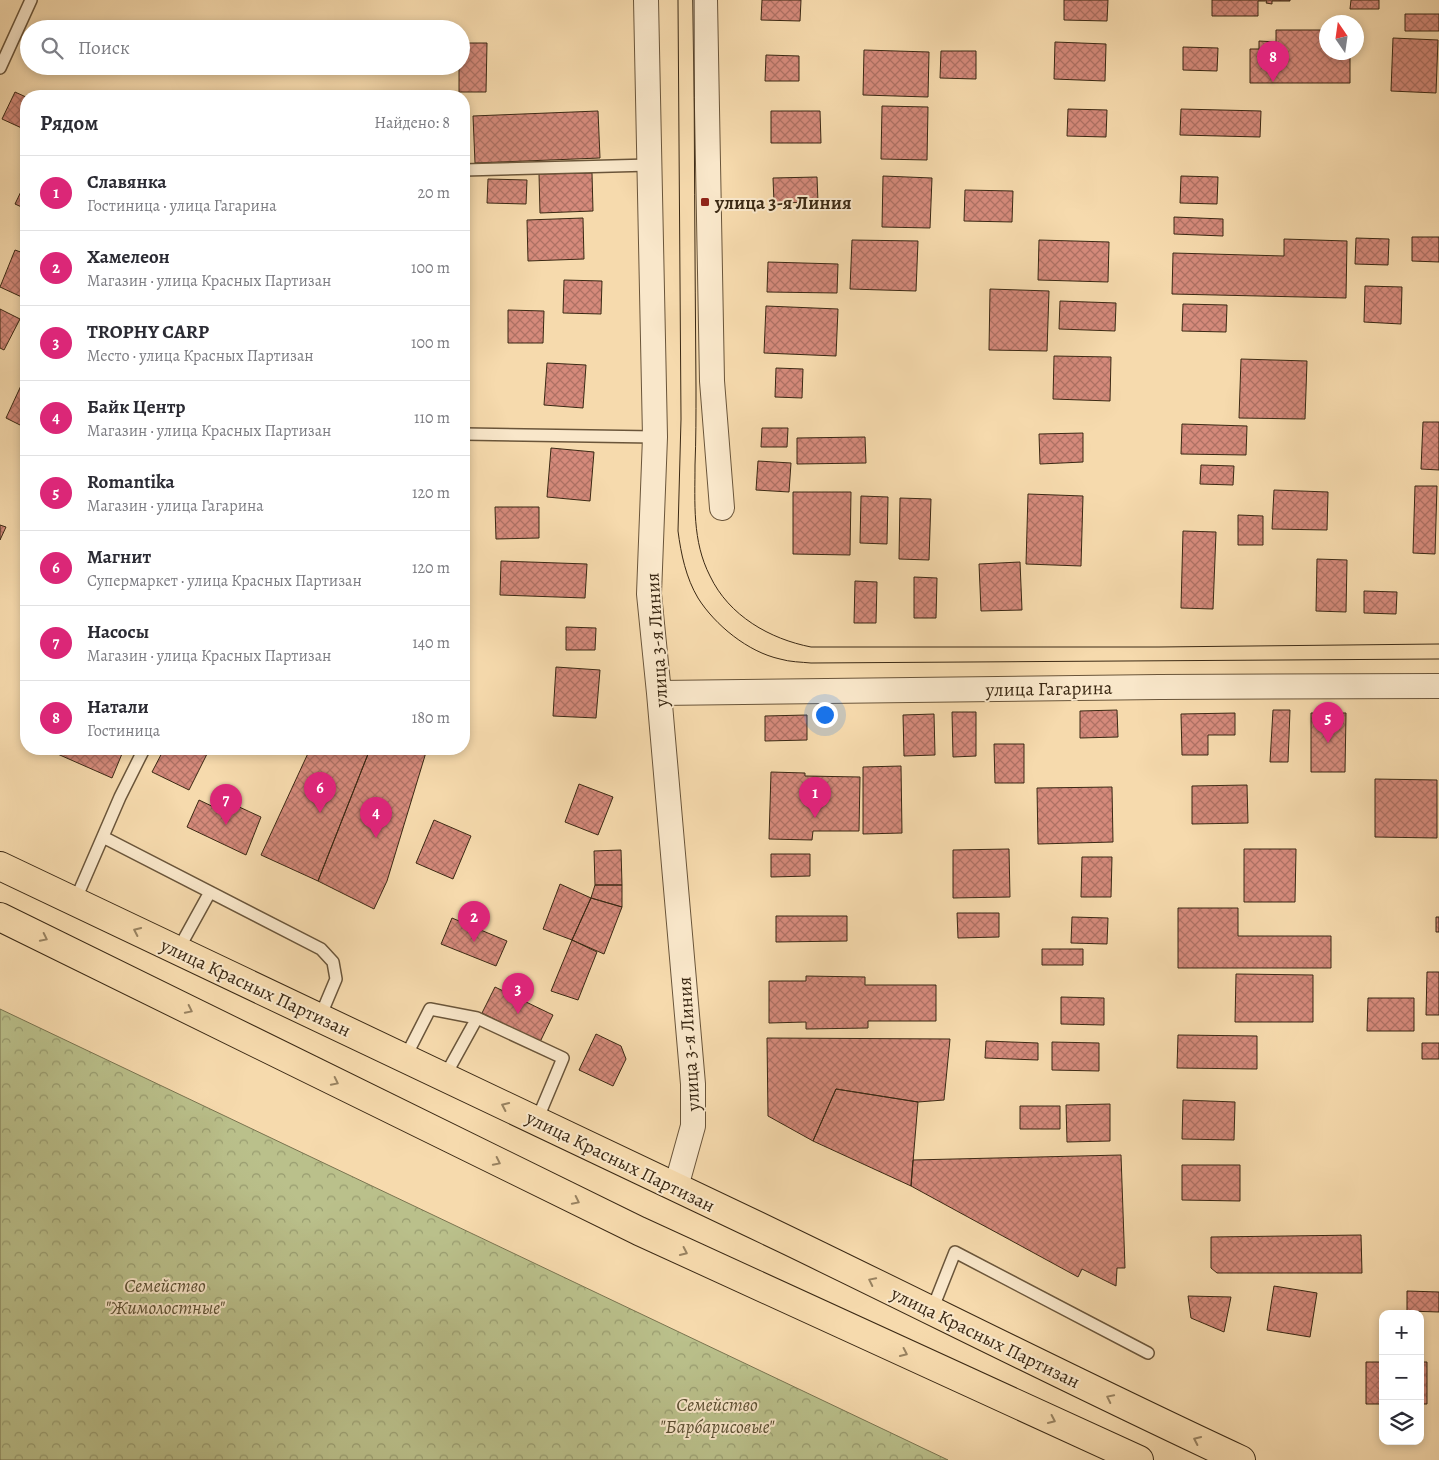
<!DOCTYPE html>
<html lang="ru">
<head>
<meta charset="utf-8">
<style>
	:root { --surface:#fff; --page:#f7f7f7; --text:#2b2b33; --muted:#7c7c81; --line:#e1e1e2; --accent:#db2777 }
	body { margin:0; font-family:Alegreya,serif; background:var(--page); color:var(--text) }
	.controls { position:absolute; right:15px; bottom:15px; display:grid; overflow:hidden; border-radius:10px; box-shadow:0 2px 8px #0003 }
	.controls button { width:45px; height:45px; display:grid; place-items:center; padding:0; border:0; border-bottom:1px solid var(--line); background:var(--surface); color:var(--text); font:25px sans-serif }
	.compass { position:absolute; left:1319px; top:15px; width:45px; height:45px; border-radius:50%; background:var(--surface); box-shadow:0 2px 8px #0003; rotate:347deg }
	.you { position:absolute; left:824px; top:714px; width:18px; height:18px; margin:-12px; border:4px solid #fff; border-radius:50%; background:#1a73e8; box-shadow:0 0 0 8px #1a73e833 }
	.badge { display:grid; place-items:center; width:32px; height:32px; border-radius:50%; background:var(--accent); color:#fff; font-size:16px; font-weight:700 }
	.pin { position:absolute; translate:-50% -41px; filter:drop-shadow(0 1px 2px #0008) }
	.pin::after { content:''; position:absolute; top:26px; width:18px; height:15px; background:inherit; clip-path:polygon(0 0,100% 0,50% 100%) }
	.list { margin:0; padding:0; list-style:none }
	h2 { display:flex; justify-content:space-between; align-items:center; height:65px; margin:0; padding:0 20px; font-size:21px }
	h2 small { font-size:16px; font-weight:400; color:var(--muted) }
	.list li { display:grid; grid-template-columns:32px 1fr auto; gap:15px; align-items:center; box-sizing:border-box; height:75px; padding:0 20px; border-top:1px solid var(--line) }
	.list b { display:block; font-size:19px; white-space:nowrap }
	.list p { margin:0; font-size:16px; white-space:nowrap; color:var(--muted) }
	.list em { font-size:16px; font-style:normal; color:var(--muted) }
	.icon { flex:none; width:28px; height:28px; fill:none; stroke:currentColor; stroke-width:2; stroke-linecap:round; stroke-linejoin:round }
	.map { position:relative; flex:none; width:1439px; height:1460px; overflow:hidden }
	.search { position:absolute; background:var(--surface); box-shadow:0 2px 8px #0003; left:20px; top:20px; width:450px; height:55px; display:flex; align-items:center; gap:12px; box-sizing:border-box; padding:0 18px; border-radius:28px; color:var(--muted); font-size:19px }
	.panel { position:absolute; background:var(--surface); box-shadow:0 2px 8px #0003; left:20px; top:90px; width:450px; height:665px; border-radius:20px }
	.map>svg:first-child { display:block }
	.forest { fill:url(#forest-crowns); stroke:#7a7450 }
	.building { fill:url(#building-cross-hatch); stroke:#3b2914 }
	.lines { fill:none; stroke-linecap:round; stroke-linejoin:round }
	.lane-casing { stroke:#6a553a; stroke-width:14 }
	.street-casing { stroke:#6a553a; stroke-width:26 }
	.highway-casing { stroke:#3b2914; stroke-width:30 }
	.lane { stroke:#f9e7ca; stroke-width:11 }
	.street { stroke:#f9e7ca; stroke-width:24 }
	.highway { stroke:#f6daad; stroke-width:28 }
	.tram { stroke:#3b2914; stroke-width:1 }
	.oneway { stroke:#988260 }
	.poi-dot { fill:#8f2418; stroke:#f9e7ca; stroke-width:2 }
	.labels { text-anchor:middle; stroke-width:4; stroke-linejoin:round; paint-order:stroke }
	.poi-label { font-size:19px; font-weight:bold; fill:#3b2914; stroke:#f9e7ca; text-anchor:start }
	.street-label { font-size:19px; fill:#3b2914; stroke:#f9e7ca }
	.park-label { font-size:19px; font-style:italic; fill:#5b4f32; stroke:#f9e7ca }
</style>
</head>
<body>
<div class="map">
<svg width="1439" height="1460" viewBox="0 0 1439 1460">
	<defs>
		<pattern id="forest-crowns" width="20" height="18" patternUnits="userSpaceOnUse" patternTransform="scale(1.25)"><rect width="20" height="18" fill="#bac08b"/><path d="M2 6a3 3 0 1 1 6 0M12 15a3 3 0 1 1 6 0" fill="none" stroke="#989c70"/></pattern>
		<pattern id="building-cross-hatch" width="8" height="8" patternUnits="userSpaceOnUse" patternTransform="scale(1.25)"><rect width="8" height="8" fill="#d58a7b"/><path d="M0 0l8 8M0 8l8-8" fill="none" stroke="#ae7164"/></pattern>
	</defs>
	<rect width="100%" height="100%" fill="#f6daad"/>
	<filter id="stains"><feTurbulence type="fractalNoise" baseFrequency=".004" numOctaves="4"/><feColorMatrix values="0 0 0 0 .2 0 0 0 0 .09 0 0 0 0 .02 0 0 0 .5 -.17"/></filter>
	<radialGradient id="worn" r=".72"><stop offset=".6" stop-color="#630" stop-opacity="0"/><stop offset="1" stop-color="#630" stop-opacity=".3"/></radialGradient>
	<path class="forest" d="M0 1009 948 1460H0Z"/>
	<path class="building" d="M762 0H801L800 21 761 20Z
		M1064 0H1108L1107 21 1064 20Z
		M1212 0H1290V1H1272V4L1266 3 1267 1H1258V16H1212Z
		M1351 0H1379V9H1350Z
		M1405 14H1439V31H1405Z
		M1276 30H1326V52H1350V83H1250V49H1259V41L1276 42Z
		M1393 38 1438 40 1436 93 1391 91Z
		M1055 42 1106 44 1105 81 1054 79Z
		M461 43H487L486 92H459V66H461Z
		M1183 47 1218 48 1217 71 1183 70Z
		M864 50 929 52 928 97 863 95Z
		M941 51H976V79L940 78Z
		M766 55 799 56V81H765Z
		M15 92 26 97V130L2 119Z
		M882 106 928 107 927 160 881 159Z
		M1068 109 1107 110 1106 137 1067 136Z
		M1181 109 1261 111 1260 137 1180 135Z
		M598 111 600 158 475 163 473 116Z
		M771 111H820L821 143H771Z
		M592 173 593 211 540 213 539 174Z
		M883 176 932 178 930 228 882 227Z
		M1181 176 1218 177 1217 204 1180 203Z
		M817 177 818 202 774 203 773 178Z
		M488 179 527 180 526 204 487 203Z
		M26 181V209L15 204Z
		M965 190 1013 191 1012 222 964 221Z
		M1174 217 1223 219V236L1174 234Z
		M583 218 584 259 528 261 527 220Z
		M1412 237H1439V262L1412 261Z
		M1356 238 1389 239 1388 265 1355 264Z
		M1284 239 1347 241 1346 298 1172 294 1173 253 1284 256Z
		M852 240 918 241 916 291 850 289Z
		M1039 240 1109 242 1108 282 1038 280Z
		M15 250 26 254V299L0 287Z
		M768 262 838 264 837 293 767 292Z
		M564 280 602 281 601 314 563 313Z
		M1365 286 1402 287 1401 324 1364 322Z
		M990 289 1049 291 1047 351 989 350Z
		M1060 301 1116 303 1115 331 1059 329Z
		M1183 304 1227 305 1226 332 1182 331Z
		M766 306 838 309 836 356 764 353Z
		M0 309 20 319 4 350 0 348Z
		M508 310 544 311 543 343H508Z
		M1054 356 1111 357 1110 401 1053 399Z
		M1241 359 1307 361 1305 419 1239 418Z
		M547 363 586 365 583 408 544 405Z
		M776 368 803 369 802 398 775 397Z
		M25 377H26V428L6 418Z
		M1423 422H1439V470L1421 469Z
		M1182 424 1247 426 1246 455 1181 454Z
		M762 428H788L787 447H761Z
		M1083 433V462L1040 464 1039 434Z
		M865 437 866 463 797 464V438Z
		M464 445H465L464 490Z
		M551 448 594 452 590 501 547 497Z
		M758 461 791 463 789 492 756 490Z
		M1201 465 1234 466 1233 485 1200 484Z
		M1415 486H1437L1435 554 1413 553Z
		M1274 490 1328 492 1327 530 1272 529Z
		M793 492H851L850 555 793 554Z
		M1028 494 1083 496 1081 566 1026 564Z
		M861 496 888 497 887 544 860 543Z
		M900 498 931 499 929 560 899 559Z
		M495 507H539V538L496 539Z
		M1238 515 1263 516V545H1238Z
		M0 525 6 527 0 540Z
		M1183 531 1216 532 1213 609 1181 608Z
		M1317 559 1347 560 1346 612 1316 611Z
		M501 561 587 564 585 598 500 595Z
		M1020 562 1022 610 981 611 979 564Z
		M914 577 937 578 936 618H914Z
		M855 581 877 582 876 623H854Z
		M1364 591 1397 592 1396 614 1364 613Z
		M566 627 596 628 595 650H566Z
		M556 667 600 670 596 718 553 716Z
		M1117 710 1118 737 1080 738V711Z
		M1273 710H1290L1288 762H1270Z
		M952 712H976V756L953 757Z
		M1235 713V735H1208V755H1182L1181 714Z
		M1311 713H1346L1345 772H1311Z
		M934 714 935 755 904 756 903 715Z
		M807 715V740L765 741V716Z
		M994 744H1024V783H995Z
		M54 749H124L112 778 53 752Z
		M164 749H197L207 754 189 790 152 772Z
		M310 749H370L318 881 261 855Z
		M370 749H427L387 881 374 909 318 881Z
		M901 766 902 833 863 834V767Z
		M771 772 805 773V776L860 777 859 831H813L812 840 769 839Z
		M1375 779 1437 780V838L1375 837Z
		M579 784 613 797 598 835 565 822Z
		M1247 785 1248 823 1192 824V786Z
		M1112 787 1113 842 1038 844 1037 788Z
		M199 800 220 810 224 800 261 817 246 855 187 827Z
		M434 820 471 836 453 879 416 863Z
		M1009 849 1010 897 953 898V850Z
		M1244 849H1296L1295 902H1244Z
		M621 850 622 885H595L594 851Z
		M771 854H810V876L771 877Z
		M1082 857H1112L1111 897H1081Z
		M560 884 591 898 572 940 543 929Z
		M595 885H622V907L591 898Z
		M591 898 622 907 604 954 572 940Z
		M1178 908H1238V936H1331V968H1178Z
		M957 913H999V937L958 938Z
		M776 916H847V941L776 942Z
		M1072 917 1108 918 1107 944 1071 943Z
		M1436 917H1439V932H1436Z
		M452 918 507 941 496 966 441 944Z
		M572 940 597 952 578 1000 551 991Z
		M1042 949H1083V965H1042Z
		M1427 972H1439V1015H1426Z
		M1236 974 1313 975V1022H1235Z
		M806 976 865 977V985H936V1021H868V1028L806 1029V1022L769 1023V981H806Z
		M495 987 553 1015 540 1042 482 1013Z
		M1061 997 1104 998V1025L1061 1024Z
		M1368 998H1414V1031H1367Z
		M596 1034 621 1046 626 1059 613 1086 579 1070Z
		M1178 1035 1257 1036V1069L1177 1068Z
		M767 1038 950 1039 944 1100 918 1102 836 1089 813 1141 768 1116Z
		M986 1041 1038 1043V1060L985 1058Z
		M1052 1042 1099 1043V1071L1052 1070Z
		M1422 1043H1439V1059H1422Z
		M836 1089 918 1102 911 1186 813 1141Z
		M1183 1100 1235 1102 1234 1140 1182 1139Z
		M1110 1104V1141L1067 1142 1066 1105Z
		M1020 1106H1060V1129H1020Z
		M1121 1155 1125 1268H1117L1116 1286 1082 1269 1078 1277 911 1186 913 1160Z
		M1182 1165H1240V1201L1182 1200Z
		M1361 1235 1362 1273H1217L1211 1268V1237Z
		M1274 1286 1317 1293 1310 1337 1267 1330Z
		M1407 1291 1439 1292V1312L1407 1311Z
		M1188 1296 1231 1297 1224 1332 1191 1318Z
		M1366 1362H1383V1404H1366Z
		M1420 1362H1427V1404H1420Z"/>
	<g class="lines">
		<g class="lane-casing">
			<path id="lane" d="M0 68 31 0
				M464 170 650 165
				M464 434 655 437
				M103 837 321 949 333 962 336 979 320 1017
				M75 901 120 797 144 749
				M178 950 210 892
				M405 1058 430 1009 477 1018
				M445 1076 477 1018 563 1058 537 1120
				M932 1310 955 1252 1148 1353"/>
		</g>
		<g class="street-casing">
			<path id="street" d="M646 0 655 437 649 594 659 693 693 1084V1126L676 1187
				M705 0 712 381 722 508
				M659 693 1159 687 1439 686"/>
		</g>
		<g class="highway-casing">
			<path id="highway" d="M0 866C262 990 525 1114 787 1240 938 1313 1088 1389 1241 1460
				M0 917 639 1231 1139 1460"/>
		</g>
		<use href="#lane" class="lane"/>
		<use href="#street" class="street"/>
		<use href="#highway" class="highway"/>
		<path class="tram" d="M678 0 681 419 678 531C681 554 686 578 698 598 715 625 748 652 780 659 790 662 801 662 811 663L1439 659
			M694 0C694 130 695 260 696 389 696 415 696 440 695 465 695 503 692 541 710 576 729 616 770 639 811 647H1159L1439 644"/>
	</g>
	<defs><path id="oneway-chevron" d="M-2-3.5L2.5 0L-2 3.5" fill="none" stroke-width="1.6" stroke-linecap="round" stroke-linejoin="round" transform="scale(1.25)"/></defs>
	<g class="oneway">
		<use href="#oneway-chevron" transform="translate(137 931) rotate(-155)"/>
		<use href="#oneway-chevron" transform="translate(44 938) rotate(26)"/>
		<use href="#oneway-chevron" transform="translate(189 1010) rotate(26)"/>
		<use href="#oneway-chevron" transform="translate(335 1082) rotate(26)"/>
		<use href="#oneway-chevron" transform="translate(505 1106) rotate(-155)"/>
		<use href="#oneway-chevron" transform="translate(497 1162) rotate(26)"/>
		<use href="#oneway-chevron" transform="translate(576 1201) rotate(26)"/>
		<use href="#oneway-chevron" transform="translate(684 1252) rotate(25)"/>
		<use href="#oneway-chevron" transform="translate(872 1281) rotate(-154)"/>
		<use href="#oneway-chevron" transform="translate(904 1353) rotate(25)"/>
		<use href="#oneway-chevron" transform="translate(1110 1398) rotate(-154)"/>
		<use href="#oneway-chevron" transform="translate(1052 1420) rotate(25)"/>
		<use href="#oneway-chevron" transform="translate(1197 1440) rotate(-155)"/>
	</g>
	<rect class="poi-dot" x="700" y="197" width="10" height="10" rx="2.5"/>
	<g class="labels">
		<g class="poi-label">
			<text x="715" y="209">улица 3-я Линия</text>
		</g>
		<g class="street-label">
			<text transform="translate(656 640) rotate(-94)" y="7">улица 3-я Линия</text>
			<text transform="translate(1049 688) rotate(-1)" y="7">улица Гагарина</text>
			<text transform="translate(256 987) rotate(25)" y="7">улица Красных Партизан</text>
			<text transform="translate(688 1044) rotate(-94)" y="7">улица 3-я Линия</text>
			<text transform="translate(621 1161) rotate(26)" y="7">улица Красных Партизан</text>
			<text transform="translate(986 1337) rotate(26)" y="7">улица Красных Партизан</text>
		</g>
		<g class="park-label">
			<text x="165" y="1292">Семейство<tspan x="165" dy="22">"Жимолостные"</tspan></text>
			<text x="717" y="1411">Семейство<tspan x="717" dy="22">"Барбарисовые"</tspan></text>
		</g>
	</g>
	<rect width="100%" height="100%" filter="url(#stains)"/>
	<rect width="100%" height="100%" fill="url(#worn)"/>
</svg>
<div class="controls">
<button>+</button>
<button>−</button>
<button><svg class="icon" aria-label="layers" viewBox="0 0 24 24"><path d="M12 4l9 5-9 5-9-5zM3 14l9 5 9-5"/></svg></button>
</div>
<svg class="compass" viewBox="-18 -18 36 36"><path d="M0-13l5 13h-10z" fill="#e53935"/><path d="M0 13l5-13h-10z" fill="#7c7c81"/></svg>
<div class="you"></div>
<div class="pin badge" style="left:815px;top:818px">1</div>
<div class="pin badge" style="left:474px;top:942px">2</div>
<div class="pin badge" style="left:518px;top:1014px">3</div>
<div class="pin badge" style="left:376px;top:838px">4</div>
<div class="pin badge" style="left:1328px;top:743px">5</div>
<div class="pin badge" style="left:320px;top:813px">6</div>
<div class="pin badge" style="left:226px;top:825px">7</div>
<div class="pin badge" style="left:1273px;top:82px">8</div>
<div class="search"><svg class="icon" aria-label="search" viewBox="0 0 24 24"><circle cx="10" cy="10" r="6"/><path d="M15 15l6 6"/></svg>Поиск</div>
<section class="panel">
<h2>Рядом<small>Найдено: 8</small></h2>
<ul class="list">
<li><span class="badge">1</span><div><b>Славянка</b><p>Гостиница · улица Гагарина</p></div><em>20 m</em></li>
<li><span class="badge">2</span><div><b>Хамелеон</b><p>Магазин · улица Красных Партизан</p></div><em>100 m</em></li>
<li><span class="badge">3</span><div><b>TROPHY CARP</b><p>Место · улица Красных Партизан</p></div><em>100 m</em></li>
<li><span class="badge">4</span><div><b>Байк Центр</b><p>Магазин · улица Красных Партизан</p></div><em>110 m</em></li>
<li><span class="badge">5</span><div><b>Romantika</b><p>Магазин · улица Гагарина</p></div><em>120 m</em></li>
<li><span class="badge">6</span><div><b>Магнит</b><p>Супермаркет · улица Красных Партизан</p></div><em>120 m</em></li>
<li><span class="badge">7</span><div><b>Насосы</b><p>Магазин · улица Красных Партизан</p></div><em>140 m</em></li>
<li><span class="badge">8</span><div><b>Натали</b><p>Гостиница</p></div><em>180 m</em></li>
</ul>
</section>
</div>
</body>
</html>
